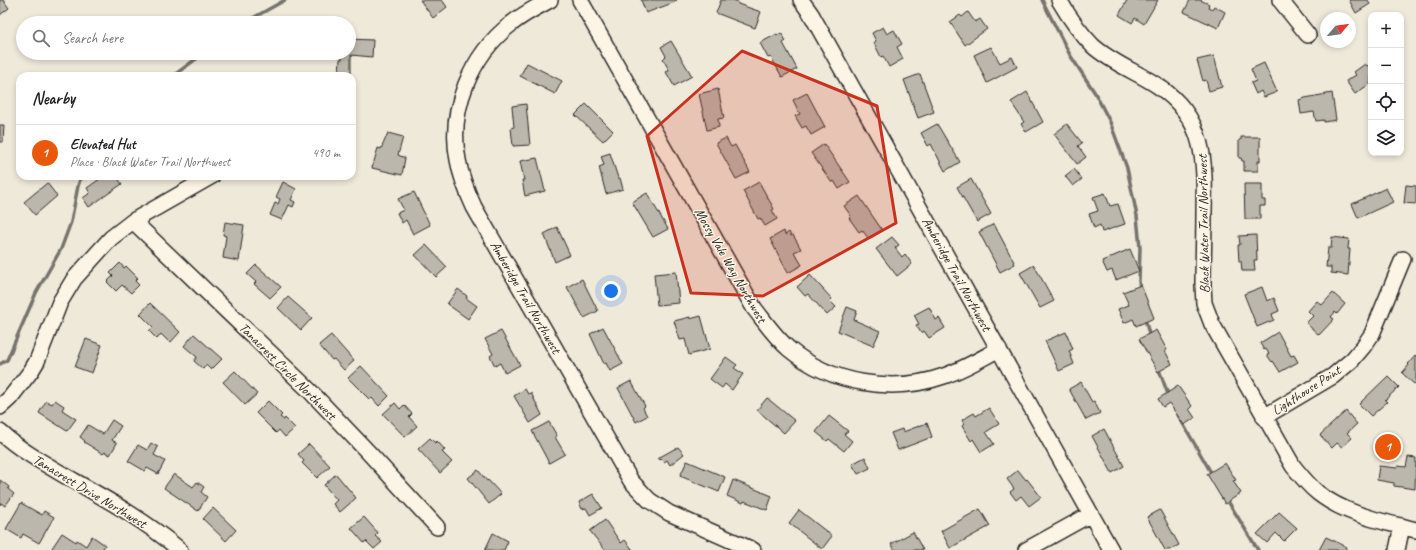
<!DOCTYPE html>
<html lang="en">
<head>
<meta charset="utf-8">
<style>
	:root { --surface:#fff; --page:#f6f6f6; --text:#202124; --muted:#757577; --line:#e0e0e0; --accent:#ea580c }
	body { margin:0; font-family:Caveat,sans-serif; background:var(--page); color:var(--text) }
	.controls { position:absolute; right:12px; top:12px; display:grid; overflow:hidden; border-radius:8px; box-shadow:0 2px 6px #0003 }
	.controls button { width:36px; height:36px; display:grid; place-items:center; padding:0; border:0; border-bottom:1px solid var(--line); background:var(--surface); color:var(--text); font:20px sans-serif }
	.compass { position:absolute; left:1320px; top:12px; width:36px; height:36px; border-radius:50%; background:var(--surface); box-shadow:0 2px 6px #0003; rotate:61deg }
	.you { position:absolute; left:611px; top:291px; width:14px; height:14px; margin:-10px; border:3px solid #fff; border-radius:50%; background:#1a73e8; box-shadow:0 0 0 6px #1a73e833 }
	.badge { display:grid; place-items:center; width:26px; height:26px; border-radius:50%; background:var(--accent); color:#fff; font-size:13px; font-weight:700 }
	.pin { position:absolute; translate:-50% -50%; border:2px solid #fff; box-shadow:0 1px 4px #0006 }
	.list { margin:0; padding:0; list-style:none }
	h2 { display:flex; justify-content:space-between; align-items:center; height:52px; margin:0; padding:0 16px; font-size:17px }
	h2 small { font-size:13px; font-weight:400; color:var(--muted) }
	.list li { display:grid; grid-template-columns:26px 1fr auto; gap:12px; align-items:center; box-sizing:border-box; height:56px; padding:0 16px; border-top:1px solid var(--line) }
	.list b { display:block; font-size:15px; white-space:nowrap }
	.list p { margin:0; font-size:13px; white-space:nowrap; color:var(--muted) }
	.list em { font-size:13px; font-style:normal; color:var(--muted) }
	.icon { flex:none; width:22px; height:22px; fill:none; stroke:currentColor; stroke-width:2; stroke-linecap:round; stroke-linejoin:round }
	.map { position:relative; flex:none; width:1416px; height:550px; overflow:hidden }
	.search { position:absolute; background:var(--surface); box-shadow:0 2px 6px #0003; left:16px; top:16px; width:340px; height:44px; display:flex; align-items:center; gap:10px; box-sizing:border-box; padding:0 14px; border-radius:22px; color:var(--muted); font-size:15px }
	.panel { position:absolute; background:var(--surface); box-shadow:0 2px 6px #0003; left:16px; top:72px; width:340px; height:108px; border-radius:12px }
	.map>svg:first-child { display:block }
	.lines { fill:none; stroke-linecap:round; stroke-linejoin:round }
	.stream { stroke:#75736d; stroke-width:3.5 }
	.building { fill:#bcb7ac; stroke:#2b2b2b }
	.minor-casing { stroke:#2b2b2b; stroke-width:18 }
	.minor { stroke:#fcf5e5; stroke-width:15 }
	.marked { fill:#c8321e; fill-opacity:0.2; stroke:#c8321e; stroke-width:3; stroke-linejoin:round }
	.labels { text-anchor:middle; stroke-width:3; stroke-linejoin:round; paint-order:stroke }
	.street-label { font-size:14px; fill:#2b2b2b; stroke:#fcf5e5 }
</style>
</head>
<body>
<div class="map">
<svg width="1416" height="550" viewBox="0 0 1416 550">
	<rect width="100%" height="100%" fill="#efe9da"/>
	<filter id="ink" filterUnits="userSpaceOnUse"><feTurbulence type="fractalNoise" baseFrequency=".025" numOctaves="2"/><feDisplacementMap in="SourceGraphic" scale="8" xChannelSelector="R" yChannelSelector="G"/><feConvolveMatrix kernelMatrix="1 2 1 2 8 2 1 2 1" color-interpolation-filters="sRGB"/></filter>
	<g filter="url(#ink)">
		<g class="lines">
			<path class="stream" d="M1042 0 1070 55 1095 93 1110 122 1127 168 1137 216 1140 248 1139 281 1140 289
				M244 23 285 0
				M173 76 204 53
				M1145 319 1150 338
				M0 364 7 360 36 293 61 249 71 222 78 186 81 176
				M1158 367 1169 397
				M1178 415 1213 476
				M1226 498 1258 550"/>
		</g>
		<path class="building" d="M0 0H3L9 8 0 15Z
			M420 0H442L447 7 433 18Z
			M641 0H677L675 2 646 13Z
			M721 0H733L738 2V4L761 12 755 28 716 13Z
			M1127 0H1158L1144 24 1135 18 1132 23 1119 15Z
			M1190 0H1200L1209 4 1208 7 1212 9 1214 6 1225 12 1218 28 1184 12Z
			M1349 0H1368L1370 4 1356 13Z
			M968 12 975 22 980 19 987 29 965 45 950 22 960 15 962 17Z
			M883 27 887 34 894 30 902 44 897 47 903 59 889 67 883 56 881 57 874 43 876 41 872 33Z
			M781 33 786 41 783 43 797 69 782 77 771 57 768 58 760 43 777 34 778 35Z
			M349 39 373 40 372 57 351 55V74L339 73 340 59H342L343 53H349Z
			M671 41 692 76 674 86 666 72 669 70 663 59 666 56 661 47Z
			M991 47 1000 63 1012 57 1017 67 987 83 974 55Z
			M30 53H52V57H30Z
			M1214 56 1222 87 1209 91 1206 80 1203 81 1197 60Z
			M527 63 562 81 555 94 520 76Z
			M1264 63 1277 92 1264 97 1261 91 1256 94 1251 83 1256 81 1251 69Z
			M1365 64 1367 66 1371 64V83L1355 94 1346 81 1356 75 1354 72Z
			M920 74 934 112 918 118 904 80Z
			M718 89 724 118 718 119 719 127 707 130 699 94Z
			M1027 92 1043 122 1026 132 1021 124 1024 122 1011 102Z
			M807 93 825 127 811 135 806 126 802 128 795 116 800 114 793 100Z
			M1332 93 1336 120 1324 122V120L1316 121 1314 112 1301 114 1299 100 1305 98Z
			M526 104 530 145 513 146 511 128 514 127 512 106Z
			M586 104 613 131 603 141 575 115Z
			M937 124 960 162 945 171 931 144 928 146 921 133Z
			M1067 124 1082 143 1078 146 1086 157 1077 164 1054 134Z
			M0 125H4L3 142H0Z
			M388 133 403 137 398 155 405 158 402 175 372 168 378 148 381 149Z
			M1241 137H1260V161H1258V171H1244V161H1242L1241 158H1239V140H1241Z
			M726 138 731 147 735 145 750 172 736 179 716 143Z
			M824 144 850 182 839 189 834 181 832 183 811 153Z
			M610 153 618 178H620L623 189 606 194 599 167 604 165 601 156Z
			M537 158 545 191 525 196 522 180H524L520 161Z
			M1074 169 1082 179 1073 186 1065 176Z
			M104 176H116L122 184 89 207 83 198 90 193 87 188Z
			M971 179 991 214 977 222 957 187Z
			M283 182 296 189 291 200 295 202 293 207 289 205 282 220 270 215 275 203 278 204 280 199 276 197Z
			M759 182 774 209 772 210 777 219 765 226 760 218 758 219 743 191Z
			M47 183 57 196 35 215 24 202Z
			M1244 184H1262V200H1265V206H1260V219H1245Z
			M1406 185 1416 186V204L1404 203Z
			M1386 188 1393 202 1358 218 1352 204Z
			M414 192 430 225 413 234 406 220 402 223 397 213 404 210 398 199Z
			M647 193 668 229 653 237 632 202Z
			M1105 193 1110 206 1118 204 1125 224 1102 232 1100 225 1094 228 1089 214 1098 211 1093 197Z
			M859 196 882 230 869 239 862 230 859 232 849 218 851 216 844 206Z
			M225 222 244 225 239 261 223 258 226 236 223 235Z
			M994 224 1015 264 1000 272 979 232Z
			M557 227 570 255 555 262 544 234Z
			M784 231 785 235 789 232 791 236 793 235 801 249 794 252 802 265 788 273 770 239Z
			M1256 235 1257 260H1254L1255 271H1242L1241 261H1239L1238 245H1240L1239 236Z
			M892 237 899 245 895 248 902 257 905 254 912 264 897 276 876 249Z
			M1332 237 1349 239 1348 249H1350L1348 275 1331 273V267H1326L1328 248H1331Z
			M426 245 447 267 436 277 415 255Z
			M1130 249 1139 271 1116 280 1112 270 1107 272 1102 261Z
			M120 263 124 268 126 266 138 278 135 281 139 285 131 293 122 285 116 291 107 282 113 276 110 273Z
			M256 265 281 287 270 298 254 284 256 282 247 274Z
			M1034 265 1054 301 1040 308 1020 273Z
			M676 272 679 303 657 305 654 274Z
			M810 275 832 299 830 301 836 307 827 315 808 294 805 296 797 287Z
			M582 279 598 311 584 318 567 287Z
			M1141 285 1154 318 1136 326 1133 319 1124 323 1118 309 1129 305 1123 292Z
			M1262 287 1267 301 1274 298 1279 311 1272 314 1274 320 1257 327 1244 294Z
			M458 289 467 296 466 298 477 306 468 319 447 304Z
			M1333 293 1345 304 1337 314 1335 312 1331 317 1334 319 1319 335 1306 323 1313 316 1308 311 1317 301 1322 305Z
			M288 297 312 318 301 330 278 308Z
			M150 303 180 332 170 343 161 334 157 339 149 331 153 327 140 314Z
			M847 307 857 311 854 320 880 331 873 346 838 331Z
			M929 307 936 320 939 318 945 328 929 338 924 331 921 333 916 325 919 324 914 315Z
			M701 316 710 349 689 355 685 339 680 340 674 321 690 317V319Z
			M603 327 623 364 610 371 606 363 604 364 590 334Z
			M1156 330 1167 350 1165 351 1172 364 1158 372 1139 339Z
			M501 331 520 365 505 373 500 363 495 366 490 356 493 354 485 339Z
			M1066 332 1073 349 1069 351 1074 364 1059 371 1045 341Z
			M1278 332 1291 356 1294 355 1298 362 1280 372 1273 361 1272 362 1267 355 1269 354 1266 349 1264 350 1260 343Z
			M194 334 222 359 211 370 206 365 203 369 194 361 197 357 184 346Z
			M331 335 354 361 344 370 334 359 332 360 319 345Z
			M86 339 102 345 92 373 75 367Z
			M1416 355V382L1414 384 1402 373 1409 365 1408 364Z
			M726 357 737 365 734 368 743 374 732 390 725 384 722 388 710 379Z
			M361 366 389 396 379 406 372 398 370 400 348 378Z
			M235 371 257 394 245 405 223 382Z
			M1388 376 1399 387 1385 400 1387 402 1371 416 1359 404Z
			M631 381 645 406 643 408 647 416 636 422 618 388Z
			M1081 382 1092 402 1094 401 1100 413 1086 420 1069 389Z
			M1178 386 1192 406 1189 409 1195 418 1184 425 1169 403 1163 407 1158 399Z
			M525 389 528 394 531 393 542 415 530 423 514 396Z
			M767 398 795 421 784 433 757 410Z
			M55 400 64 406 62 410 76 419 67 431 39 413 46 401 52 404Z
			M268 401 282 415 280 417 284 420 285 418 295 428 285 437 279 430 276 433 256 413Z
			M395 403 400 409 404 405 412 414 409 417 417 426 405 437 383 414Z
			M989 408 999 424 986 432 994 444 981 452 973 439 971 441 962 426 964 424 962 420 974 413 976 416Z
			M1346 411 1357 424 1347 433 1352 438 1342 447 1337 443 1332 448 1320 435Z
			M829 416 848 431 844 434 852 441 844 451 829 439 827 441 816 432Z
			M112 420 121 426 112 440 117 443 110 455 105 452 103 454 84 442 85 441 80 437 88 425 103 434Z
			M549 422 557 436 555 437 565 454 549 463 532 431Z
			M927 423 932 437 898 450 891 433 902 429 903 432Z
			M1104 429 1124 466 1112 473 1092 436Z
			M430 438 435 443 437 441 445 450 442 452 452 462 440 473 418 449Z
			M151 443 158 447 154 455 165 461 158 474 147 468 145 471 128 461 138 445 147 450Z
			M309 444 330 466 317 478 302 463 304 461 298 454Z
			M678 447 684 454 670 465 667 460 664 462 661 459 660 460 658 458Z
			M865 457 870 468 858 474 852 464Z
			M1408 457 1416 458 1415 489 1394 486V483L1377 480 1379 466 1397 468 1398 466 1406 467Z
			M687 461 725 477 719 492 680 476Z
			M1225 463 1236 480 1233 481 1241 493 1225 504 1207 474Z
			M478 470 487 481 488 480 501 494 489 504 468 478Z
			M1018 470 1026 480 1027 479 1041 497 1029 506 1021 496 1016 500 1010 492 1014 489 1007 479Z
			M174 474 193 487 197 482 204 487 201 492 207 497 198 511 164 488Z
			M336 474 356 498 340 512 333 504 337 500 324 485Z
			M0 480 9 487 8 489 14 494 5 506 1 503 0 505Z
			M733 480 772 496 767 510 744 501 743 503 727 496Z
			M593 494 602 508 590 515 586 508 582 509 579 502Z
			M21 503 42 515 44 511 54 517 39 543 23 534 21 538 6 529Z
			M213 508 236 530 226 541 203 519Z
			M980 509 990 526 950 548 941 531Z
			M799 510 832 536 822 549 789 523Z
			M1160 510 1179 545 1169 550H1165L1147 517Z
			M1279 512 1297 528 1284 541 1276 533 1267 543 1257 534Z
			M364 517 378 533 375 536 382 542 374 549 366 541 364 543 351 528Z
			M605 520 621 543 625 540 633 550H605L590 531Z
			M913 532 923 550H895L891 544Z
			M62 533 76 542 77 540 86 546 92 536 105 545 102 550H56L52 548Z
			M493 533 508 541 504 550H485Z
			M1326 537 1347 547 1345 550H1319Z"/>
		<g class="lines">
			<g class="minor-casing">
				<path id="minor" d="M550 0C537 7 523 14 511 24 471 55 448 110 458 160 461 177 467 192 474 207L631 481 649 500 669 513 753 550
					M580 0 754 308C765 322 775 337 789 349 831 384 893 394 944 376 964 369 981 359 999 349
					M801 0 811 14 1111 550
					M1059 0C1069 17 1079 32 1093 46 1112 63 1137 72 1158 86 1206 118 1205 161 1204 213 1204 237 1203 261 1203 286L1204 303 1212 324 1293 466C1301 476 1308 485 1318 493 1346 515 1382 521 1416 530
					M1280 0 1308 35
					M133 221 310 391 369 453 437 527
					M0 407 10 398 31 371 37 361 60 302 74 279 111 238 133 221 212 176
					M1264 417 1333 376 1352 360 1363 347 1372 334 1403 259
					M0 432C21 451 45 464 69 478 108 500 146 521 180 550
					M1026 550 1091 514
					M1397 550 1402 526"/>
			</g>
			<use href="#minor" class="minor"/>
		</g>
	</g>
	<path class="marked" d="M742 51 877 106 896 223 763 296 691 293 647 136Z"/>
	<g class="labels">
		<g class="street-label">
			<text transform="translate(1203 224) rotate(-91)" y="5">Black Water Trail Northwest</text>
			<text transform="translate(731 265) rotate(60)" y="5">Mossy Vale Way Northwest</text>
			<text transform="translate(957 274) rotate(61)" y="5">Amberidge Trail Northwest</text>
			<text transform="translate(526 297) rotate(60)" y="5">Amberidge Trail Northwest</text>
			<text transform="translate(288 371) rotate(45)" y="5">Tanacrest Circle Northwest</text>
			<text transform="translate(1306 390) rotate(-33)" y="5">Lighthouse Point</text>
			<text transform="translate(90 491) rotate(31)" y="5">Tanacrest Drive Northwest</text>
		</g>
	</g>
</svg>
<div class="controls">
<button>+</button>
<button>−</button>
<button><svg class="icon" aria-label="locate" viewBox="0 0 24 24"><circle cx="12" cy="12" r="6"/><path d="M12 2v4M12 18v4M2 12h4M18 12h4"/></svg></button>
<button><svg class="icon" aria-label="layers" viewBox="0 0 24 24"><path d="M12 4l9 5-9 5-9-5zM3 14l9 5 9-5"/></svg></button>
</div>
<svg class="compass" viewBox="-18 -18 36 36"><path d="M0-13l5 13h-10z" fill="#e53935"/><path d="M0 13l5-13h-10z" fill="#757577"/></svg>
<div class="you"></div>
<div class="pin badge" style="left:1388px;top:447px">1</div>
<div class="search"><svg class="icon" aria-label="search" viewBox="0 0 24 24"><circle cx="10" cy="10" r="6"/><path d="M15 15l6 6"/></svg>Search here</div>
<section class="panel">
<h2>Nearby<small></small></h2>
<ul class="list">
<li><span class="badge">1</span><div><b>Elevated Hut</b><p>Place · Black Water Trail Northwest</p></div><em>490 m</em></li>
</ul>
</section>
</div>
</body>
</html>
